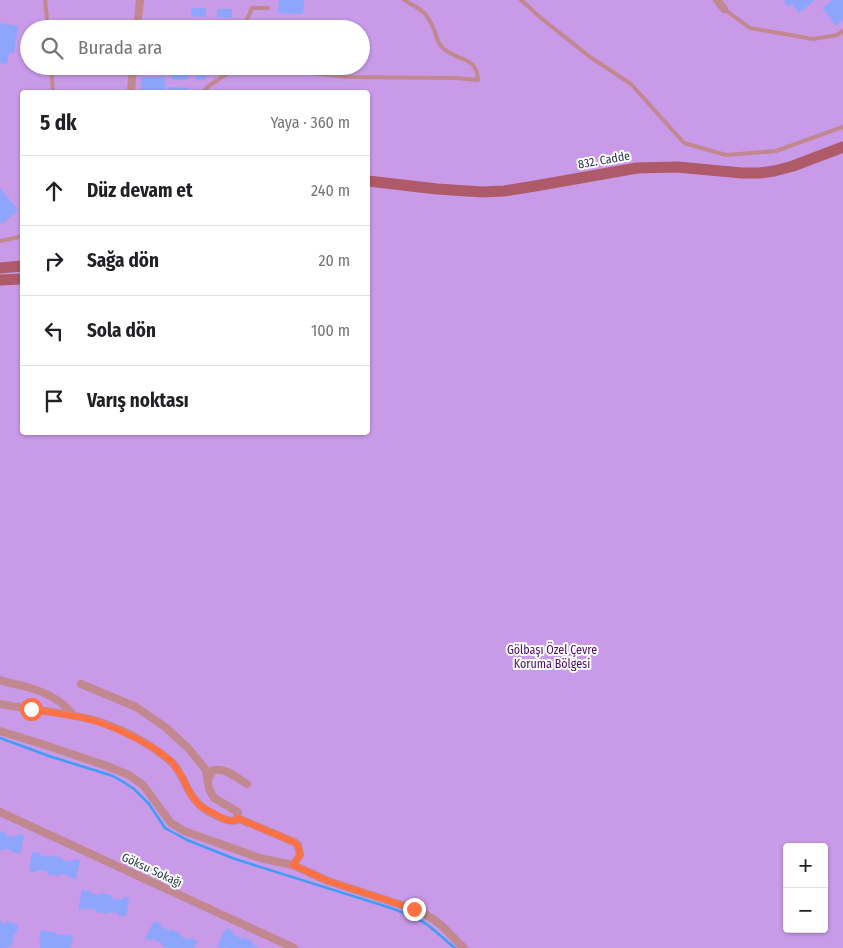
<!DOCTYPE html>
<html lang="tr">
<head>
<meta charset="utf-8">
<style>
	:root { --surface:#fff; --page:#f2f2f2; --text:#202124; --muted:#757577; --line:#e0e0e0 }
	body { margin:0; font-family:"Fira Sans Condensed",sans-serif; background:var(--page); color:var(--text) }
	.controls { position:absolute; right:15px; bottom:15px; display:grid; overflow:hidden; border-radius:5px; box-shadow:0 1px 4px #0004 }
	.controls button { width:45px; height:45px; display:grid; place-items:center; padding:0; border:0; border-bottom:1px solid var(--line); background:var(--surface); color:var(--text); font:25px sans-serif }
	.stop { position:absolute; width:15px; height:15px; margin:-11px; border:4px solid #ff7043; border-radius:50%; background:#fff }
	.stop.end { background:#ff7043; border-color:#fff; box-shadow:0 1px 5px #0008 }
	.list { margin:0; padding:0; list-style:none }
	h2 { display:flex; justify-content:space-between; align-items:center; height:65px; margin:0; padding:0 20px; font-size:21px }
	h2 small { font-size:16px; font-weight:400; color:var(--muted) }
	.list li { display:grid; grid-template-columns:32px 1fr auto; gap:15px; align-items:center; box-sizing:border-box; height:70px; padding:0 20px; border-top:1px solid var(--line) }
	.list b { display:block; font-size:19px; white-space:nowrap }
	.list em { font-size:16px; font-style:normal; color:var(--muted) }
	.icon { flex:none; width:28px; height:28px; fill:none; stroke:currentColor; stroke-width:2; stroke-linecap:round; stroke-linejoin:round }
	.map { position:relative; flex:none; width:843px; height:948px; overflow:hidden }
	.search { position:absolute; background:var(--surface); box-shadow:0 1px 4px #0004; left:20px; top:20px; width:350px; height:55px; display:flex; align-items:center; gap:12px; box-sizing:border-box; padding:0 18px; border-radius:28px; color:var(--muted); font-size:19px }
	.panel { position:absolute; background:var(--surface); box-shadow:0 1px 4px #0004; left:20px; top:90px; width:350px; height:345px; border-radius:5px }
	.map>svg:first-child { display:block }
	.park { fill:#c89ae8; fill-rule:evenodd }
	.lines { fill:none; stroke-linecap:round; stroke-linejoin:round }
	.stream { stroke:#3f9df7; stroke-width:2.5 }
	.building { fill:#8da6fc }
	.lane { stroke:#c2888f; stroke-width:4 }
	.street { stroke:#c2888f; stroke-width:8 }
	.secondary { stroke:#ae5a68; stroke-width:11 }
	.route { stroke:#ff7043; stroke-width:6 }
	.labels { text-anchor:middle; stroke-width:4; stroke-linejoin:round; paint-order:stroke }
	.street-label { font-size:12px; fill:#283849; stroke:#fff }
	.park-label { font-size:12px; fill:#4d0b6c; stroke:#fff }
</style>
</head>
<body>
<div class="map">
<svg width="843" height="948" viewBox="0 0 843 948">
	<rect width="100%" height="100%" fill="#d3e4f5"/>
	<path class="park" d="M0 0H843V948H0ZM29 29H361V66H29ZM22 92H368V432H22ZM787 847H824V929H787Z"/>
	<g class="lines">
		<path class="stream" d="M0 738 49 756 113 776 125 783 134 789 149 804 165 828 187 840 235 859 391 908 417 918 429 926 455 948"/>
	</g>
	<path class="building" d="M279 0H304L303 14 278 13Z
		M786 0H815L799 13 792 4 788 7 784 2Z
		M832 0H843V20L836 26 822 8Z
		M191 8H206V17L191 16Z
		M217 9H232V18L217 17Z
		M224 21H232L231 29H223Z
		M0 23 18 26 14 53H9L7 64 0 63Z
		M172 67H188V75H189V77H187V80H172Z
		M196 71H206V80H196Z
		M141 77H165V91H141Z
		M168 87 189 88V92H165L166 90 168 91Z
		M0 188 18 210 2 224 0 222Z
		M0 831 6 833 5 835 16 837 17 834 24 835 20 854 12 852V850L4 849 3 851 0 850Z
		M32 852 40 853V855L50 857V855L62 858V860L72 862 73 859 80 860 76 879 68 877V875L60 874 59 876 47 874V871L36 870V872L29 871Z
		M82 890 90 891 89 893 100 895V893L111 895V898L122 900 123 897 129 898 126 917 117 915 118 913 109 912V914L96 912 97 910 86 908 85 910 78 909Z
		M0 920 2 921 1 923 5 924V921L18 924 16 934H14L12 946H8V948H0Z
		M154 921 161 924 160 926 170 931 171 929 181 934 180 936 190 940 191 938 198 941 194 948H168L162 946 163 944 153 939 152 941 145 938Z
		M226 928 234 932 233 934 242 939 243 937 253 942 252 944 260 948H228L225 946 224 948H222L217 946Z
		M41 930 57 933 56 935 60 936V934L73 936 71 947 69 946V948H40L41 942 39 941Z"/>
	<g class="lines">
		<path class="lane" d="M45 0 48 29
			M521 0 541 18 590 57 631 84 684 143 726 155 776 151 843 127
			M724 9 750 28 813 39 837 35 843 31
			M235 29V25L246 22 252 8H268
			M51 66 53 92
			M196 66 219 72 223 77
			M273 66 276 69 348 77 456 78 478 80C477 54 454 62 441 46 438 42 436 36 435 32 426 10 423 11 404 0
			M203 92 210 85 230 72 231 66
			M0 241 19 237 22 235"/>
		<path class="street" d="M717 0 724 9
			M137 29 140 0
			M131 92 133 66
			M0 680C9 684 18 684 27 687 45 692 63 701 74 716
			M0 704C31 710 64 712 94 720 120 728 147 742 168 759 180 768 183 782 191 794 197 805 206 811 217 816 223 819 228 821 235 821L237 818 238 812 214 798 209 789 206 770 188 748 165 727 136 707 81 684
			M0 731 45 745 107 766 129 775 143 785 171 823 184 831 260 858 293 865 328 881 414 909C426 914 438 921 447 931 453 937 458 943 464 948
			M208 780 212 771C224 766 237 778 247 784
			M0 812 294 948
			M237 818 294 842 298 845 300 855 293 865"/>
		<path class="secondary" d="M368 181 437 189 482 192 504 191 535 186 637 168 677 167 742 173H760L774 171 793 166 843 147
			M0 268 22 266
			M0 280 22 279"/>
	</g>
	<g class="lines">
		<path class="route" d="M31 709 79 717 95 721 114 728 137 739 155 749 171 761 181 775 191 795 200 806 228 821H235L237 818 294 842 298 846 300 855 293 865 328 881 414 909"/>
	</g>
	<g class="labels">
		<g class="street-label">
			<text transform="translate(604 160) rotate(-10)" y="4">832. Cadde</text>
			<text transform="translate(152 870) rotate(25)" y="4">Göksu Sokağı</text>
		</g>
		<g class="park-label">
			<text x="552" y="654">Gölbaşı Özel Çevre<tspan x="552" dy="14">Koruma Bölgesi</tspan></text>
		</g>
	</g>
</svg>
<div class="controls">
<button>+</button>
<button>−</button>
</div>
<div class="stop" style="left:31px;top:709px"></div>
<div class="stop end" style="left:414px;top:909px"></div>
<div class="search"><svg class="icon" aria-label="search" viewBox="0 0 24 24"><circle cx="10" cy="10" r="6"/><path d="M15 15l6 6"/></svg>Burada ara</div>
<section class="panel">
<h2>5 dk<small>Yaya · 360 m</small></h2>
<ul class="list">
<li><svg class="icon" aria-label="ahead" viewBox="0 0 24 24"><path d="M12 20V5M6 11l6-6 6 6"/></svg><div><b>Düz devam et</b></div><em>240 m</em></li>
<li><svg class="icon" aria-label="right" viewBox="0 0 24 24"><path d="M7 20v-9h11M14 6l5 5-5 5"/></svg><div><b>Sağa dön</b></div><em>20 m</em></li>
<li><svg class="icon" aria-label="left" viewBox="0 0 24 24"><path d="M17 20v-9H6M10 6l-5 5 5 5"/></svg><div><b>Sola dön</b></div><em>100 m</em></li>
<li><svg class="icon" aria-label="arrive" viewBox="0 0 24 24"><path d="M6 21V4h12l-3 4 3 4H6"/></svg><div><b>Varış noktası</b></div></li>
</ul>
</section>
</div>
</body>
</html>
